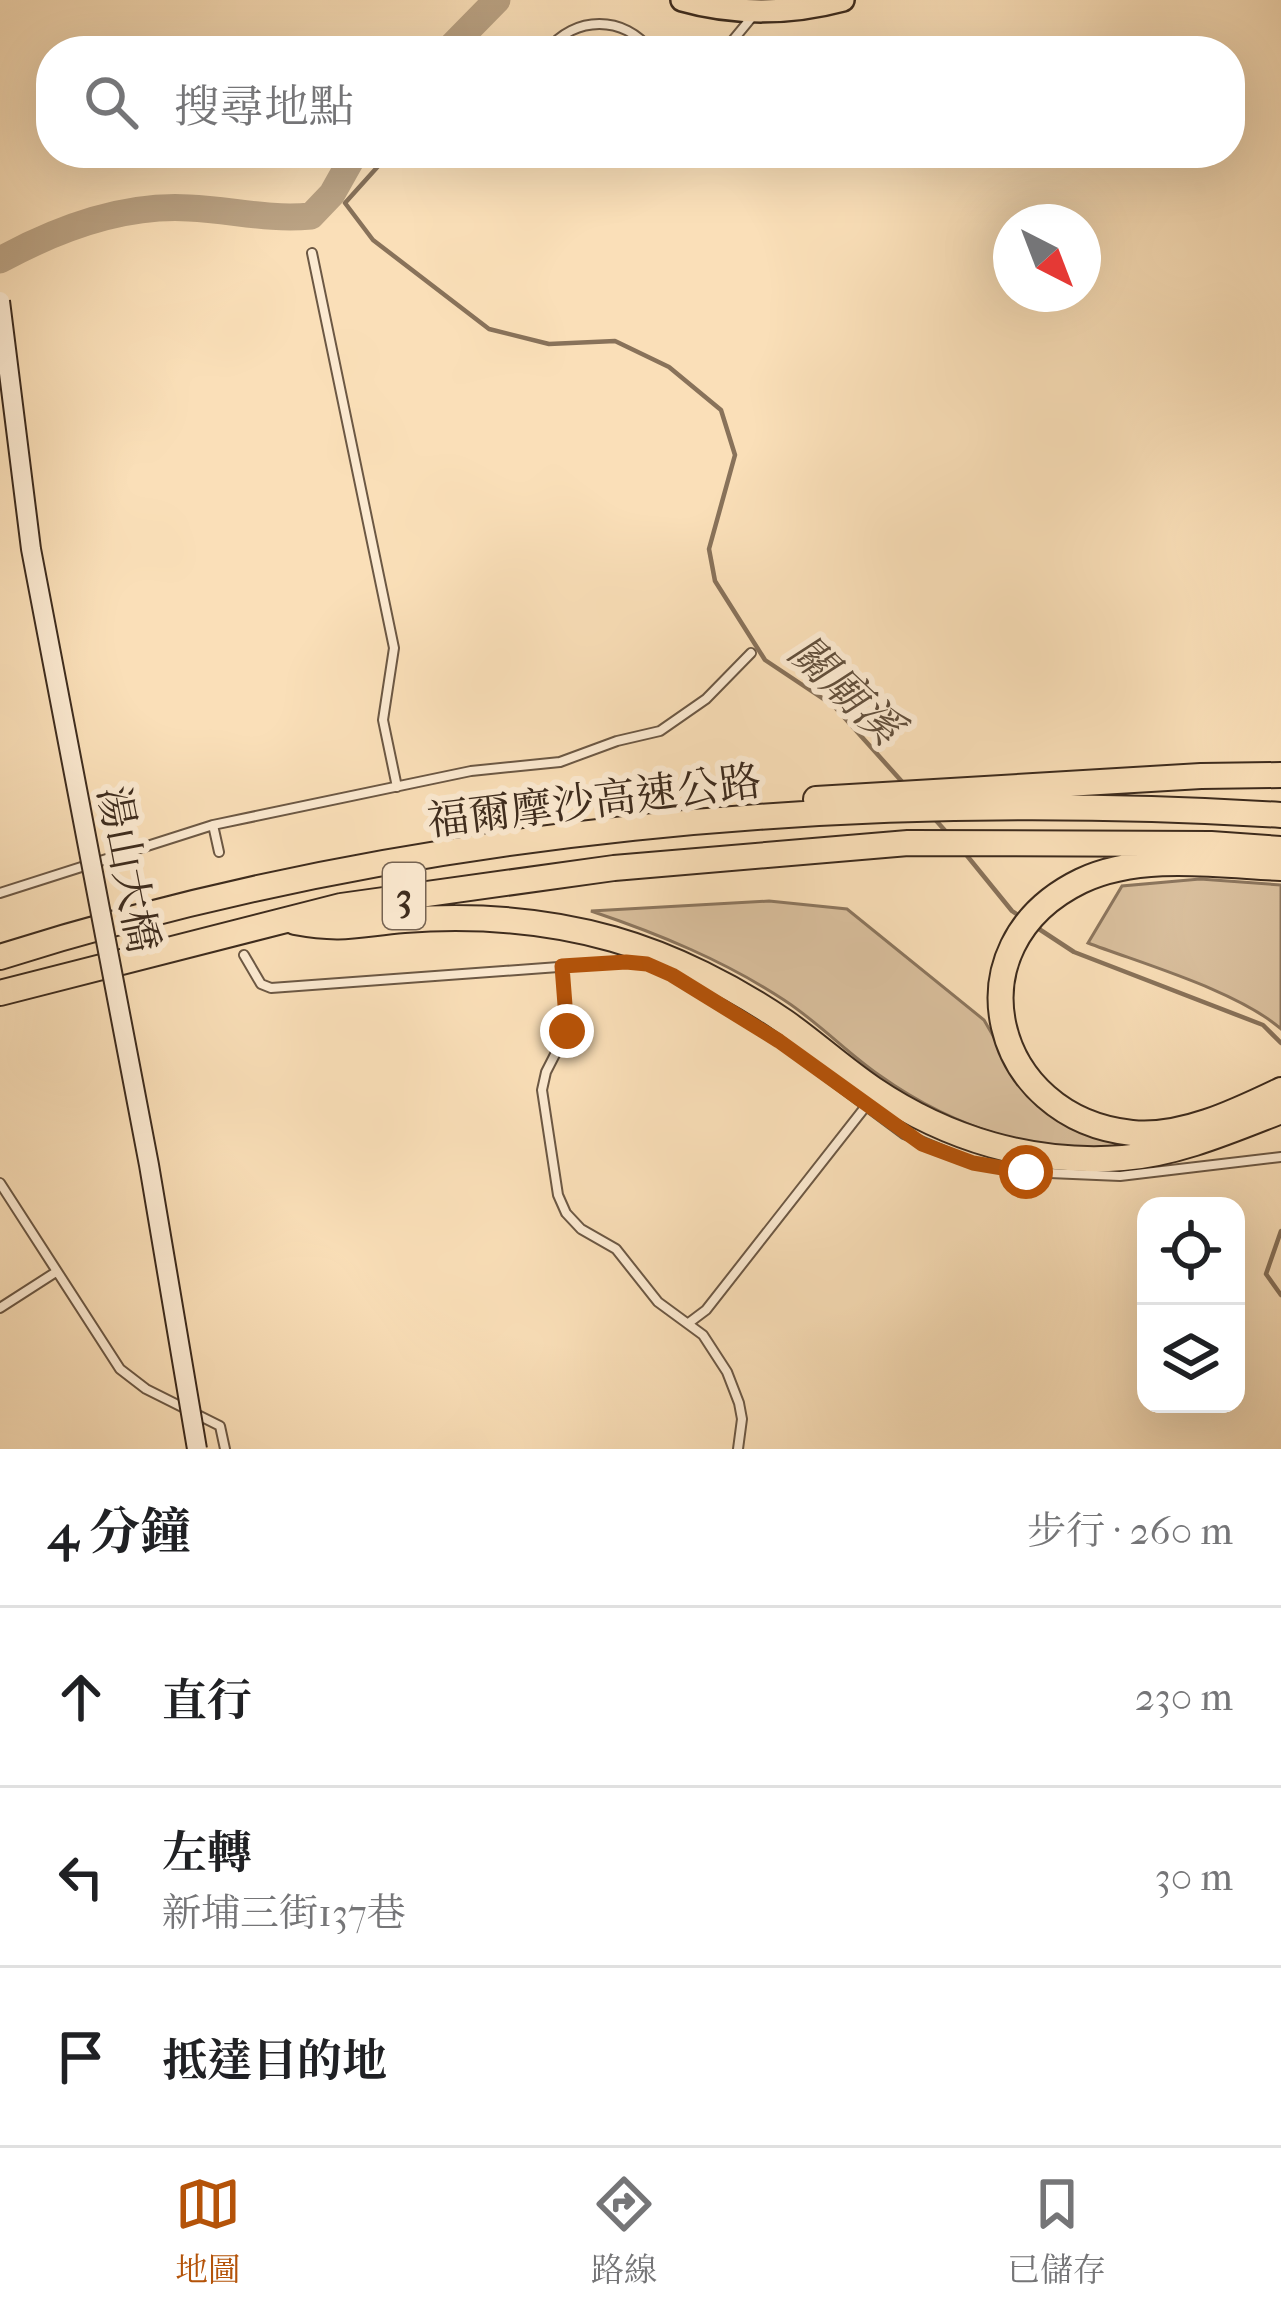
<!DOCTYPE html>
<html lang="zh-TW">
<head>
<meta charset="utf-8">
<style>
	:root { --surface:#fff; --page:#f6f6f6; --text:#202124; --muted:#757577; --line:#e0e0e0; --accent:#b45309 }
	body { margin:0; font-family:"IM FELL French Canon","Noto Serif TC",serif; background:var(--page); color:var(--text) }
	.controls { position:absolute; right:36px; bottom:36px; display:grid; overflow:hidden; border-radius:24px; box-shadow:0 12px 48px #0002 }
	.controls button { width:108px; height:108px; display:grid; place-items:center; padding:0; border:0; border-bottom:3px solid var(--line); background:var(--surface); color:var(--text); font:60px sans-serif }
	.compass { position:absolute; left:993px; top:204px; width:108px; height:108px; border-radius:50%; background:var(--surface); box-shadow:0 12px 48px #0002; rotate:138deg }
	.stop { position:absolute; width:36px; height:36px; margin:-27px; border:9px solid #b45309; border-radius:50%; background:#fff }
	.stop.end { background:#b45309; border-color:#fff; box-shadow:0 3px 12px #0008 }
	.list { margin:0; padding:0; list-style:none }
	h2 { display:flex; justify-content:space-between; align-items:center; height:156px; margin:0; padding:0 48px; font-size:51px }
	h2 small { font-size:39px; font-weight:400; color:var(--muted) }
	.list li { display:grid; grid-template-columns:78px 1fr auto; gap:36px; align-items:center; box-sizing:border-box; height:180px; padding:0 48px; border-top:3px solid var(--line) }
	.list b { display:block; font-size:45px; white-space:nowrap }
	.list p { margin:0; font-size:39px; white-space:nowrap; color:var(--muted) }
	.list em { font-size:39px; font-style:normal; color:var(--muted) }
	.icon { flex:none; width:66px; height:66px; fill:none; stroke:currentColor; stroke-width:2; stroke-linecap:round; stroke-linejoin:round }
	.map { position:relative; flex:none; width:1281px; height:1449px; overflow:hidden }
	.search { position:absolute; background:var(--surface); box-shadow:0 12px 48px #0002; left:36px; right:36px; top:36px; height:132px; display:flex; align-items:center; gap:30px; box-sizing:border-box; padding:0 42px; border-radius:48px; color:var(--muted); font-size:45px }
	.sheet { height:696px; background:var(--surface) }
	nav { display:flex; justify-content:space-around; align-items:center; box-sizing:border-box; height:168px; border-top:3px solid var(--line); background:var(--surface); font-size:33px; color:var(--muted) }
	nav a { display:grid; justify-items:center; gap:6px }
	nav .on { color:var(--accent) }
	.map>svg:first-child { display:block }
	.green { fill:#dac09e; stroke:#8c765e; stroke-width:3 }
	.lines { fill:none; stroke-linecap:round; stroke-linejoin:round }
	.stream { stroke:#88725a; stroke-width:4.5 }
	.river { stroke:#baa283; stroke-width:27 }
	.lane-casing { stroke:#6c5844; stroke-width:12 }
	.primary-casing { stroke:#3d2b1d; stroke-width:26 }
	.highway-casing { stroke:#3d2b1d; stroke-width:28 }
	.lane { stroke:#fcead1; stroke-width:8 }
	.primary { stroke:#fadfb8; stroke-width:21 }
	.highway { stroke:#fadfb8; stroke-width:24 }
	.secondary-bridge-casing { stroke:#3d2b1d; stroke-width:22; stroke-linecap:butt }
	.secondary-bridge { stroke:#fcead1; stroke-width:18 }
	.route { stroke:#b45309; stroke-width:15 }
	.labels { text-anchor:middle; stroke-width:12; stroke-linejoin:round; paint-order:stroke }
	.shield { fill:#fcead1; stroke:#766453; stroke-width:3 }
	.shield-label { font-size:39px; font-weight:bold; fill:#3d2b1d }
	.street-label { font-size:42px; fill:#3d2b1d; stroke:#fcead1 }
	.water-label { font-size:45px; font-style:italic; fill:#624f3c; stroke:#fcead1 }
</style>
</head>
<body>
<div class="map">
<svg width="1281" height="1449" viewBox="0 0 1281 1449">
	<rect width="100%" height="100%" fill="#fadfb8"/>
	<filter id="stains"><feTurbulence type="fractalNoise" baseFrequency=".00167" numOctaves="4"/><feColorMatrix values="0 0 0 0 .2 0 0 0 0 .09 0 0 0 0 .02 0 0 0 .5 -.17"/></filter>
	<radialGradient id="worn" r=".72"><stop offset=".6" stop-color="#630" stop-opacity="0"/><stop offset="1" stop-color="#630" stop-opacity=".3"/></radialGradient>
	<path class="green" d="M1200 879 1281 885V1029C1238 991 1143 964 1088 943L1122 886Z
		M769 901 847 909 984 1020 1018 1079 1071 1125 1102 1138 1140 1146C1049 1161 953 1128 879 1075 846 1052 818 1022 784 1000 725 961 659 934 591 911Z"/>
	<g class="lines">
		<path class="stream" d="M390 153 345 203 373 240 489 329 549 344 615 341 669 367 721 410 735 455 709 549 715 581 765 660 834 706 905 785
			M932 816 949 835
			M964 852 1012 911 1024 919
			M1039 929 1074 952 1263 1025 1281 1043
			M1281 1231 1266 1274 1281 1295"/>
		<path class="river" d="M447 51 497 0
			M0 260C57 229 123 204 189 208 233 210 267 220 311 216L332 194 355 153"/>
		<g class="lane-casing">
			<path id="lane" d="M547 51C574 15 625 15 651 51
				M724 51 752 17
				M312 253 394 648 383 720 397 787
				M213 825 219 852
				M0 893 213 825 471 771 560 762 617 741 660 731 706 699 751 653
				M244 955 261 984 271 988 626 962 647 964 672 975 779 1041 904 1134 973 1163 1026 1172 1120 1176 1281 1157
				M562 966 567 1031 546 1072 542 1090 558 1195 566 1213 581 1229 616 1249 658 1302 703 1335 727 1372 739 1403 742 1419 738 1449
				M0 1183 120 1369 146 1389 220 1426 225 1449
				M0 1308 56 1272
				M690 1322 706 1310 866 1106"/>
		</g>
		<g class="primary-casing">
			<path id="primary" d="M682 0C734 15 791 14 843 0"/>
		</g>
		<g class="highway-casing">
			<path id="highway" d="M816 799 1201 776 1281 775
				M1281 868C1218 865 1140 853 1081 881 947 946 992 1119 1132 1133 1182 1138 1237 1111 1281 1090
				M295 922C343 931 358 924 404 920 473 915 546 920 613 939 673 956 734 987 785 1022 815 1043 842 1068 873 1089 947 1139 1033 1165 1123 1158 1177 1154 1232 1130 1281 1111
				M0 957C406 828 857 789 1281 815
				M0 993 341 906 614 868 908 843 1211 844 1281 849"/>
		</g>
		<use href="#lane" class="lane"/>
		<use href="#primary" class="primary"/>
		<use href="#highway" class="highway"/>
		<g class="secondary-bridge-casing">
			<path id="secondary-bridge" d="M0 301 31 549 149 1165 197 1449"/>
		</g>
		<use href="#secondary-bridge" class="secondary-bridge"/>
	</g>
	<g class="lines">
		<path class="route" d="M567 1031 562 966 626 962 647 964 672 975 779 1041 922 1144 973 1163 1026 1172"/>
	</g>
	<g class="labels">
		<rect class="shield" x="383" y="863" width="42" height="66" rx="9"/>
		<g class="shield-label">
			<text x="404" y="910">3</text>
		</g>
		<g class="street-label">
			<text transform="translate(594 800) rotate(-7)" y="15">福爾摩沙高速公路</text>
			<text transform="translate(129 869) rotate(79)" y="15">湯山大橋</text>
		</g>
		<g class="water-label">
			<text transform="translate(846 689) rotate(43)" y="16">關廟溪</text>
		</g>
	</g>
	<rect width="100%" height="100%" filter="url(#stains)"/>
	<rect width="100%" height="100%" fill="url(#worn)"/>
</svg>
<div class="controls">
<button><svg class="icon" aria-label="locate" viewBox="0 0 24 24"><circle cx="12" cy="12" r="6"/><path d="M12 2v4M12 18v4M2 12h4M18 12h4"/></svg></button>
<button><svg class="icon" aria-label="layers" viewBox="0 0 24 24"><path d="M12 4l9 5-9 5-9-5zM3 14l9 5 9-5"/></svg></button>
</div>
<svg class="compass" viewBox="-18 -18 36 36"><path d="M0-13l5 13h-10z" fill="#e53935"/><path d="M0 13l5-13h-10z" fill="#757577"/></svg>
<div class="stop" style="left:1026px;top:1172px"></div>
<div class="stop end" style="left:567px;top:1031px"></div>
<div class="search"><svg class="icon" aria-label="search" viewBox="0 0 24 24"><circle cx="10" cy="10" r="6"/><path d="M15 15l6 6"/></svg>搜尋地點</div>
</div>
<section class="sheet">
<h2>4 分鐘<small>步行 · 260 m</small></h2>
<ul class="list">
<li><svg class="icon" aria-label="ahead" viewBox="0 0 24 24"><path d="M12 20V5M6 11l6-6 6 6"/></svg><div><b>直行</b></div><em>230 m</em></li>
<li><svg class="icon" aria-label="left" viewBox="0 0 24 24"><path d="M17 20v-9H6M10 6l-5 5 5 5"/></svg><div><b>左轉</b><p>新埔三街137巷</p></div><em>30 m</em></li>
<li><svg class="icon" aria-label="arrive" viewBox="0 0 24 24"><path d="M6 21V4h12l-3 4 3 4H6"/></svg><div><b>抵達目的地</b></div></li>
</ul>
</section>
<nav>
<a class="on"><svg class="icon" aria-label="map" viewBox="0 0 24 24"><path d="M3 6l6-2 6 2 6-2v14l-6 2-6-2-6 2zM9 4v14M15 6v14"/></svg>地圖</a>
<a><svg class="icon" aria-label="directions" viewBox="0 0 24 24"><path d="M12 3l9 9-9 9-9-9zM9 14v-3h6M13 9l2 2-2 2"/></svg>路線</a>
<a><svg class="icon" aria-label="saved" viewBox="0 0 24 24"><path d="M7 4h10v16l-5-4-5 4z"/></svg>已儲存</a>
</nav>
</body>
</html>
